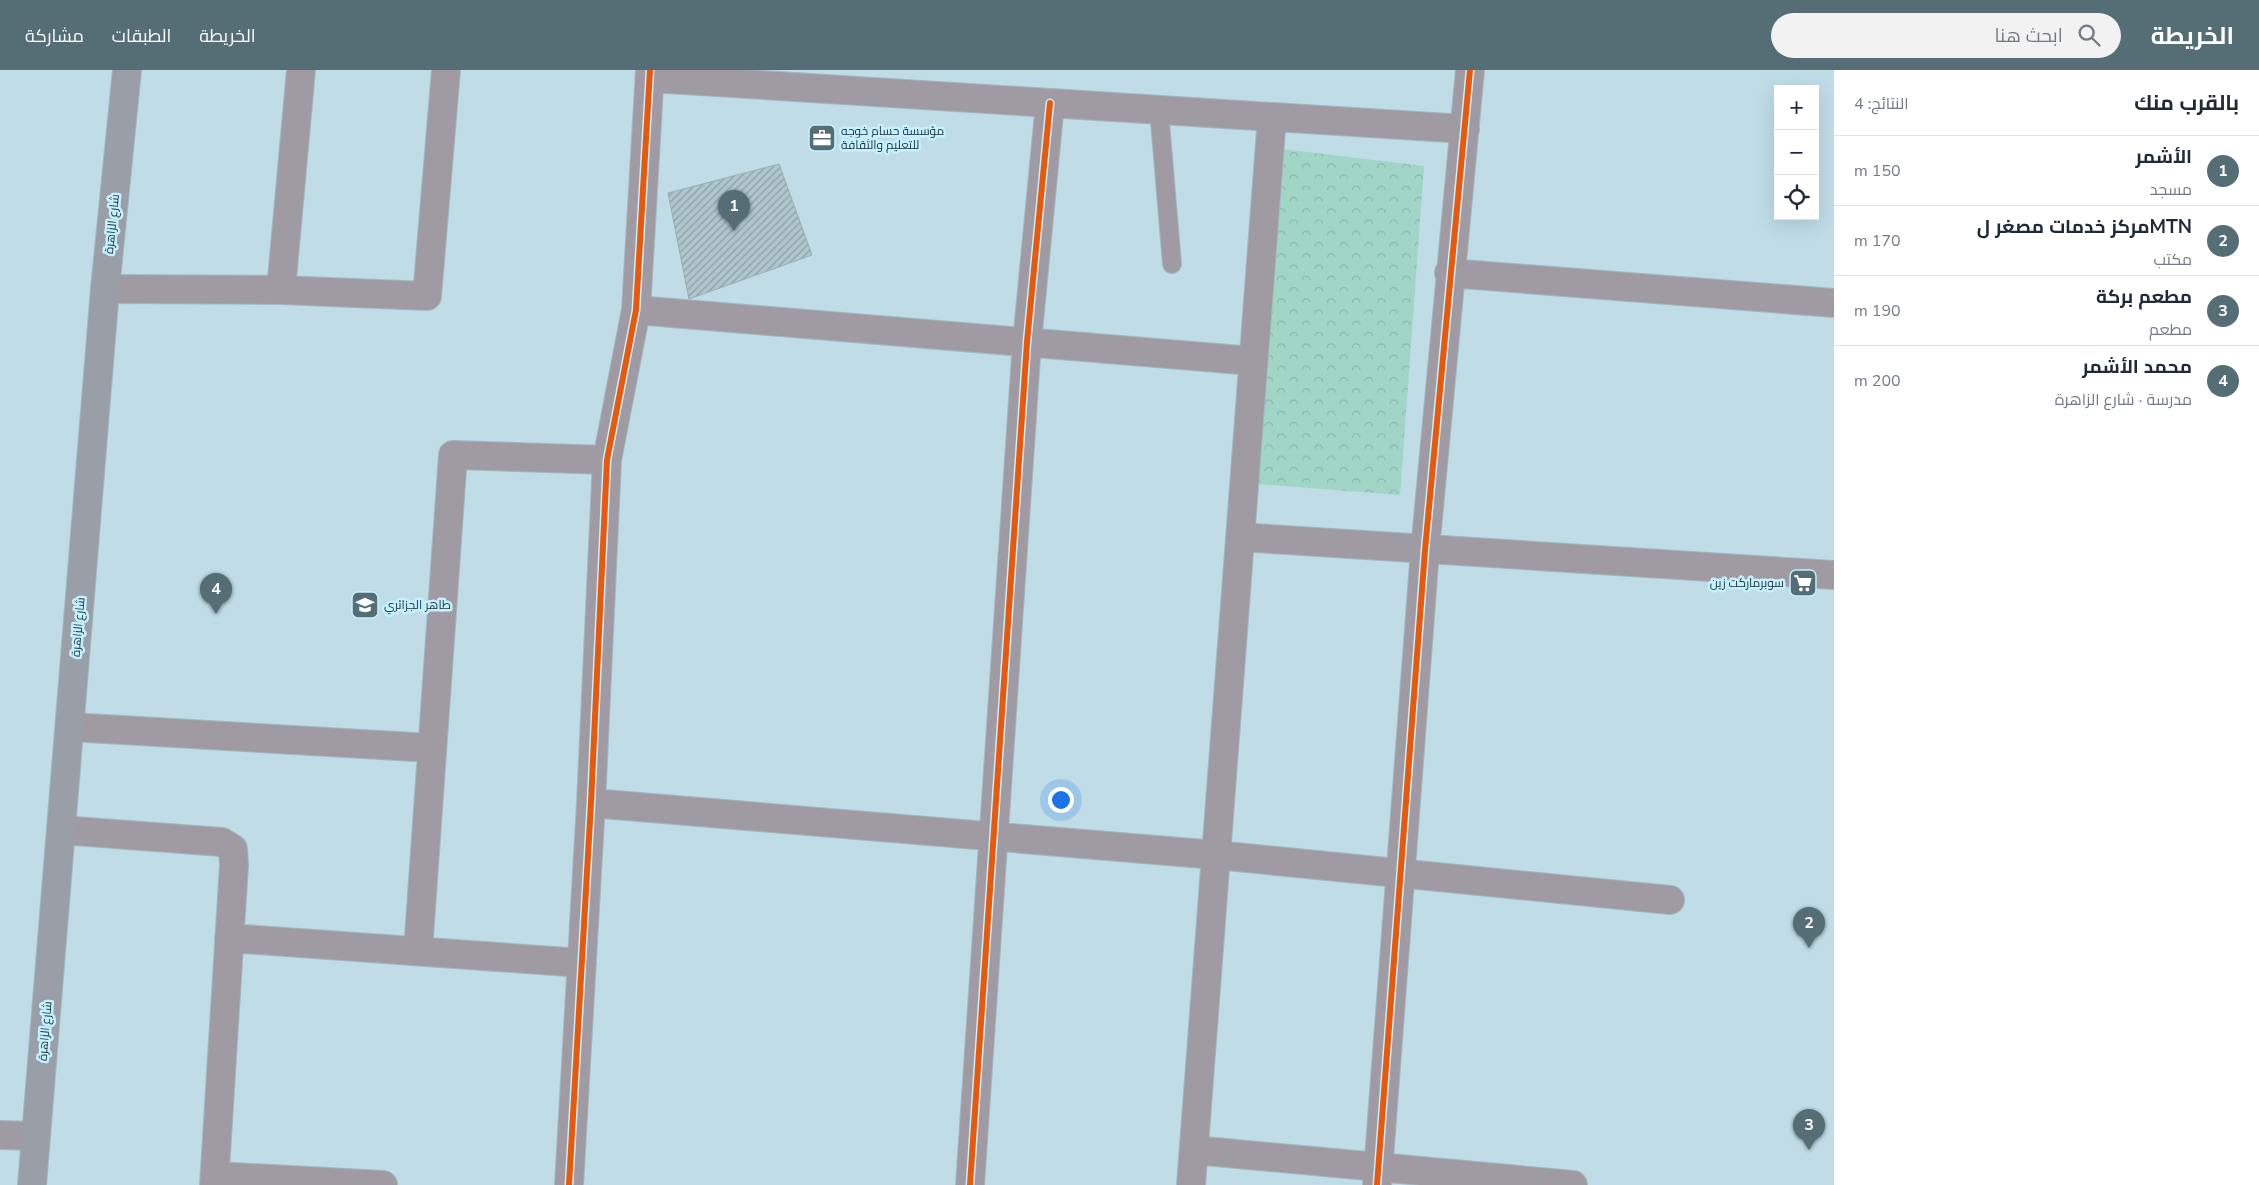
<!DOCTYPE html>
<html lang="ar">
<head>
<meta charset="utf-8">
<style>
	:root { --surface:#fff; --page:#f2f2f3; --text:#1f2937; --muted:#747a83; --line:#e0e1e3; --accent:#556d75 }
	body { margin:0; font-family:"Nunito Sans",Cairo,sans-serif; background:var(--page); color:var(--text); direction:rtl }
	.controls { position:absolute; right:15px; top:15px; display:grid; overflow:hidden; border-radius:0px; box-shadow:0 5px 20px #0002 }
	.controls button { width:45px; height:45px; display:grid; place-items:center; padding:0; border:0; border-bottom:1px solid var(--line); background:var(--surface); color:var(--text); font:25px sans-serif }
	.you { position:absolute; left:1060px; top:729px; width:18px; height:18px; margin:-12px; border:4px solid #fff; border-radius:50%; background:#1a73e8; box-shadow:0 0 0 8px #1a73e833 }
	.badge { display:grid; place-items:center; width:32px; height:32px; border-radius:50%; background:var(--accent); color:#fff; font-size:16px; font-weight:700 }
	.pin { position:absolute; translate:-50% -41px; filter:drop-shadow(0 1px 2px #0008) }
	.pin::after { content:''; position:absolute; top:26px; width:18px; height:15px; background:inherit; clip-path:polygon(0 0,100% 0,50% 100%) }
	.list { margin:0; padding:0; list-style:none }
	h2 { display:flex; justify-content:space-between; align-items:center; height:65px; margin:0; padding:0 20px; font-size:21px }
	h2 small { font-size:16px; font-weight:400; color:var(--muted) }
	.list li { display:grid; grid-template-columns:32px 1fr auto; gap:15px; align-items:center; box-sizing:border-box; height:70px; padding:0 20px; border-top:1px solid var(--line) }
	.list b { display:block; font-size:19px; white-space:nowrap }
	.list p { margin:0; font-size:16px; white-space:nowrap; color:var(--muted) }
	.list em { font-size:16px; font-style:normal; color:var(--muted) }
	.icon { flex:none; width:28px; height:28px; fill:none; stroke:currentColor; stroke-width:2; stroke-linecap:round; stroke-linejoin:round }
	.map { position:relative; flex:none; width:1834px; height:1115px; overflow:hidden; direction:ltr }
	header { display:flex; align-items:center; gap:30px; box-sizing:border-box; height:70px; padding:0 25px; background:var(--accent); color:#fff }
	header strong { font-size:24px }
	nav { display:flex; gap:28px; margin-inline-start:auto; font-size:18px }
	.search { width:350px; height:45px; background:var(--page); display:flex; align-items:center; gap:12px; box-sizing:border-box; padding:0 18px; border-radius:28px; color:var(--muted); font-size:19px }
	main { display:flex }
	aside { flex:1; background:var(--surface) }
	.map>svg:first-child { display:block }
	.forest { fill:url(#forest-crowns) }
	.building { fill:url(#building-hatch); stroke:#97afb6 }
	.lines { fill:none; stroke-linecap:round; stroke-linejoin:round }
	.service-casing { stroke:#a2b8c1; stroke-width:20 }
	.minor-casing { stroke:#a2b8c1; stroke-width:30 }
	.primary-casing { stroke:#a2b8c1; stroke-width:30 }
	.service { stroke:#a09ba2; stroke-width:18 }
	.minor { stroke:#a09ba2; stroke-width:28 }
	.primary { stroke:#9a9ea7; stroke-width:28 }
	.cycleway-casing { stroke:#c5f0ff; stroke-width:9 }
	.cycleway { stroke:#e8590c; stroke-width:6 }
	.labels { text-anchor:middle; stroke-width:5; stroke-linejoin:round; paint-order:stroke }
	.poi-label { font-size:12px; fill:#1c3138; stroke:#c5f0ff; text-anchor:start }
	.street-label { font-size:12px; fill:#1c3138; stroke:#c5f0ff }
</style>
</head>
<body>
<header>
<strong>الخريطة</strong>
<div class="search"><svg class="icon" aria-label="search" viewBox="0 0 24 24"><circle cx="10" cy="10" r="6"/><path d="M15 15l6 6"/></svg>ابحث هنا</div>
<nav><a>الخريطة</a><a>الطبقات</a><a>مشاركة</a></nav>
</header>
<main>
<aside>
<h2>بالقرب منك<small>النتائج: 4</small></h2>
<ul class="list">
<li><span class="badge">1</span><div><b>الأشمر</b><p>مسجد</p></div><em>150 m</em></li>
<li><span class="badge">2</span><div><b>MTNمركز خدمات مصغر ل</b><p>مكتب</p></div><em>170 m</em></li>
<li><span class="badge">3</span><div><b>مطعم بركة</b><p>مطعم</p></div><em>190 m</em></li>
<li><span class="badge">4</span><div><b>محمد الأشمر</b><p>مدرسة · شارع الزاهرة</p></div><em>200 m</em></li>
</ul>
</aside>
<div class="map">
<svg width="1834" height="1115" viewBox="0 0 1834 1115">
	<defs>
		<pattern id="forest-crowns" width="20" height="18" patternUnits="userSpaceOnUse" patternTransform="scale(1.25)"><rect width="20" height="18" fill="#a1d6c7"/><path d="M2 6a3 3 0 1 1 6 0M12 15a3 3 0 1 1 6 0" fill="none" stroke="#8ab8ac"/></pattern>
		<pattern id="building-hatch" width="6" height="6" patternUnits="userSpaceOnUse" patternTransform="scale(1.25)"><rect width="6" height="6" fill="#aec6cc"/><path d="M-1 1l2-2M0 6l6-6M5 7l2-2" fill="none" stroke="#8da1a7"/></pattern>
	</defs>
	<rect width="100%" height="100%" fill="#bfdce7"/>
	<path class="forest" d="M1282 79 1424 96 1400 425 1256 414Z"/>
	<path class="building" d="M779 94 812 185 689 229 668 123Z"/>
	<g class="lines">
		<g class="service-casing">
			<path id="service" d="M1159 40 1172 194"/>
		</g>
		<g class="minor-casing">
			<path id="minor" d="M651 8 1465 59
				M1449 203 1834 233
				M105 219 281 220 427 226 446 0
				M281 220 301 0
				M636 240 1253 291
				M1240 467 1834 505
				M70 657 432 678
				M591 733 1216 785 1670 830
				M61 760 222 772 233 779 234 795 214 1115
				M229 868 582 893
				M418 881 453 385 607 390
				M0 1065 36 1066
				M1194 1080 1573 1115
				M215 1106 383 1115
				M569 1115 591 733 607 390 636 240 650 0
				M970 1115 1027 272 1050 33
				M1191 1115 1272 47
				M1377 1115 1425 480 1470 0"/>
		</g>
		<g class="primary-casing">
			<path id="primary" d="M32 1115 105 219 127 0"/>
		</g>
		<use href="#service" class="service"/>
		<use href="#minor" class="minor"/>
		<use href="#primary" class="primary"/>
		<g class="cycleway-casing">
			<path id="cycleway" d="M569 1115 591 733 607 390 636 240 650 0
				M970 1115 1027 272 1050 33
				M1377 1115 1425 480 1470 0"/>
		</g>
		<use href="#cycleway" class="cycleway"/>
	</g>
	<defs>
		<g id="office-square" transform="scale(1.4375)"><rect x="-9" y="-9" width="18" height="18" rx="4" fill="#556d75" stroke="#c5f0ff"/><path d="M-6-3h4V-5.5h4V-3h4V5H-6ZM-1-4.5V-3h2v-1.5ZM-6 0V1H6V0Z" fill="#fff"/></g>
		<g id="supermarket-square" transform="scale(1.4375)"><rect x="-9" y="-9" width="18" height="18" rx="4" fill="#556d75" stroke="#c5f0ff"/><path d="M-6-5.5h2.5l.6 2H6L4.5 2H-2.5L-4.4-4H-6ZM-1.5 3.2a1.3 1.3 0 1 0 .1 0ZM3 3.2a1.3 1.3 0 1 0 .1 0Z" fill="#fff"/></g>
		<g id="school-square" transform="scale(1.4375)"><rect x="-9" y="-9" width="18" height="18" rx="4" fill="#556d75" stroke="#c5f0ff"/><path d="M0-5L7-2L0 1L-7-2ZM-4 1L0 2.5L4 1V4Q0 6-4 4Z" fill="#fff"/></g>
	</defs>
	<g fill-rule="evenodd">
		<use href="#office-square" x="822" y="68"/>
		<use href="#supermarket-square" x="1803" y="513"/>
		<use href="#school-square" x="365" y="535"/>
	</g>
	<g class="labels">
		<g class="poi-label">
			<text x="841" y="65">مؤسسة حسام خوجه<tspan x="841" dy="14">للتعليم والثقافة</tspan></text>
			<text x="1784" y="517" text-anchor="end">سوبرماركت زين</text>
			<text x="384" y="539">طاهر الجزائري</text>
		</g>
		<g class="street-label">
			<text transform="translate(112 154) rotate(-84)" y="4">شارع الزاهرة</text>
			<text transform="translate(78 557) rotate(-85)" y="4">شارع الزاهرة</text>
			<text transform="translate(45 961) rotate(-85)" y="4">شارع الزاهرة</text>
		</g>
	</g>
</svg>
<div class="controls">
<button>+</button>
<button>−</button>
<button><svg class="icon" aria-label="locate" viewBox="0 0 24 24"><circle cx="12" cy="12" r="6"/><path d="M12 2v4M12 18v4M2 12h4M18 12h4"/></svg></button>
</div>
<div class="you"></div>
<div class="pin badge" style="left:734px;top:161px">1</div>
<div class="pin badge" style="left:1809px;top:878px">2</div>
<div class="pin badge" style="left:1809px;top:1080px">3</div>
<div class="pin badge" style="left:216px;top:544px">4</div>
</div>
</main>
</body>
</html>
